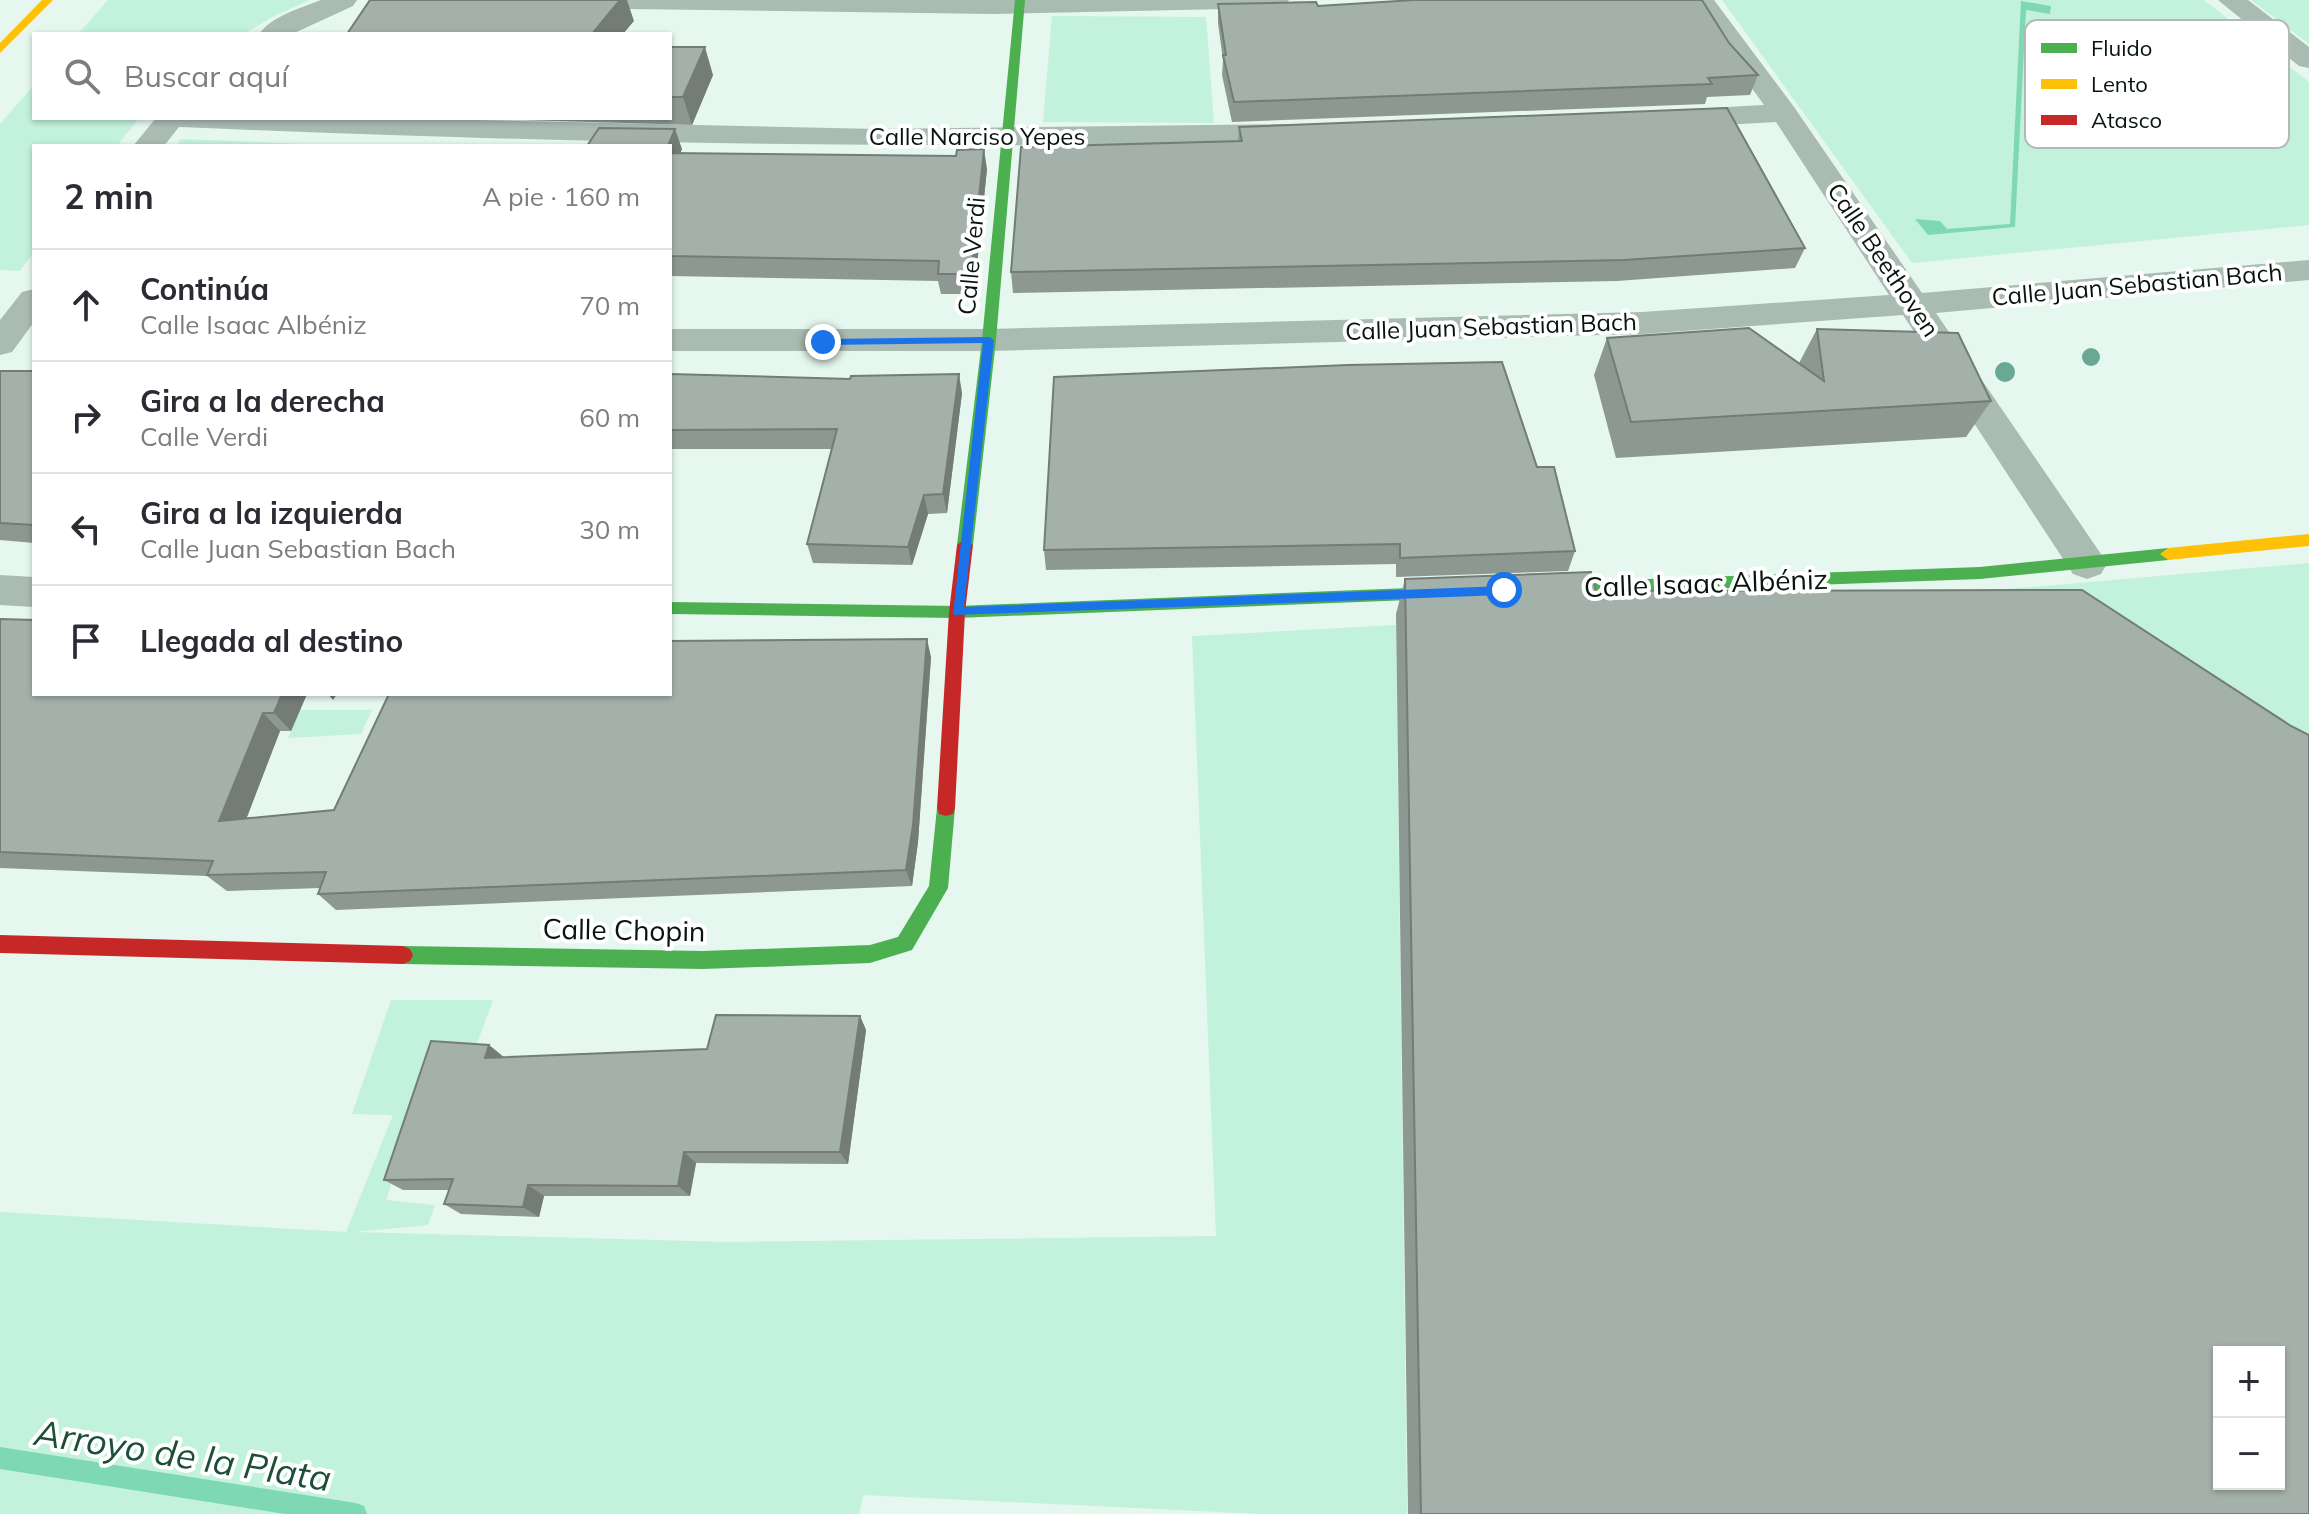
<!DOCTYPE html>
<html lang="es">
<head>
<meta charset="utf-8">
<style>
	:root { --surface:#fff; --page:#f2f2f3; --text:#2b2b33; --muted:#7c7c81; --line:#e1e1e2 }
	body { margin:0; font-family:Mulish,sans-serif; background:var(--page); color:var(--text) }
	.controls { position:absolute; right:24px; bottom:24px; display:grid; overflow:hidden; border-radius:0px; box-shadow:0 2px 6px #0004 }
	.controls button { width:72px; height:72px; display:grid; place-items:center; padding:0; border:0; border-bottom:2px solid var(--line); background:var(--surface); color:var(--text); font:40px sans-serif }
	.stop { position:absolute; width:24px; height:24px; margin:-18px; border:6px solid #1a73e8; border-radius:50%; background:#fff }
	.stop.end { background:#1a73e8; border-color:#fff; box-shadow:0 2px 8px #0008 }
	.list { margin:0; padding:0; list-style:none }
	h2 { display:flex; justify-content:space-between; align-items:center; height:104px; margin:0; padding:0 32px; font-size:34px }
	h2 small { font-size:26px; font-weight:400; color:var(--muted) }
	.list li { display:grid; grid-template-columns:52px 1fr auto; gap:24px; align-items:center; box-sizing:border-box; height:112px; padding:0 32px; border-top:2px solid var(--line) }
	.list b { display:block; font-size:30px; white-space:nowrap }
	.list p { margin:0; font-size:26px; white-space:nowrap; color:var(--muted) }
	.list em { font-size:26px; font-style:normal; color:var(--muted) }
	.icon { flex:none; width:44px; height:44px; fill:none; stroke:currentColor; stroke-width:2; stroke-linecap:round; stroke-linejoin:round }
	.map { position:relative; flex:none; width:2309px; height:1514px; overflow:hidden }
	.search { position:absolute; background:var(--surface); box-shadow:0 2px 6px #0004; left:32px; top:32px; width:640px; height:88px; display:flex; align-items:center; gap:20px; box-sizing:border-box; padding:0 28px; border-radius:0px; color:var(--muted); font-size:30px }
	.panel { position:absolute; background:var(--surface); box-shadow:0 2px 6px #0004; left:32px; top:144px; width:640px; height:552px; border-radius:0px }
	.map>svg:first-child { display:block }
	.green { fill:#c2f2dc }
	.water { fill:#7ed8b4 }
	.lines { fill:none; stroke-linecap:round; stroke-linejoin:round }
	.stream { fill:#7ed8b4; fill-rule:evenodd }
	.street { fill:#aabbb2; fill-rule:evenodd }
	.fast { fill:#4caf50; fill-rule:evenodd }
	.slow { fill:#ffc107; fill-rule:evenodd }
	.jam { fill:#c62828; fill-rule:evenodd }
	.tree { fill:#69a893 }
	.wall { fill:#8d9892 }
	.shaded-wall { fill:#737c77 }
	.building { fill:#a4b1aa; stroke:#737c77; stroke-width:2; fill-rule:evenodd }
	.route { fill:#1a73e8 }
	.labels { text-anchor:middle; stroke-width:8; stroke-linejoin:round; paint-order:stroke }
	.far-street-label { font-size:24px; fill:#08140e; stroke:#fff }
	.street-label { font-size:28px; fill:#08140e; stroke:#fff }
	.near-water-label { font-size:36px; font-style:italic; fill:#1c4e3a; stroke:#fff }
	.key { fill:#fff; stroke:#b5b8b7; stroke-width:2 }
	.key-label { font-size:22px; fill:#08140e }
</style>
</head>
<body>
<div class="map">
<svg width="2309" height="1514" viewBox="0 0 2309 1514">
	<rect width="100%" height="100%" fill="#e5f7ee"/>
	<path class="green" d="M108 0H310L274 16 244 34H78Z
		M1722 0H2204L2309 82V225L1912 263Z
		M2251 0H2309V44Z
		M1052 16 1206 17 1214 123 1043 122Z
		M34 85V118H139L117 146H34V252L20 271 0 270V124Z
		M181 139 357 146H176Z
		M2309 563V789L1439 625 2033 587Z
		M1396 625 1407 1514H1261L863 1495 859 1514H0V1212L346 1232 393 1115 352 1114 391 1000H493L476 1046 436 1050 386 1200 435 1205 428 1225 355 1232 727 1242 1216 1236 1192 636Z
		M300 710H372L361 734 288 738Z"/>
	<path class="water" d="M2021 1 2051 6 2050 14 2026 10 2015 227 1928 235 1915 219 1940 221 1947 229 2010 224Z"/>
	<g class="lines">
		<path class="stream" d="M0 1447 356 1503 364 1506 367 1514H285L0 1469Z"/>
		<path class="street" d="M321 0H357L353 6 292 34H259C272 16 301 8 321 0Z
			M541 0H1289L1285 6 1276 8 993 14 554 8 545 6Z
			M1688 0H1714L1794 107 1922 293 2309 260V280L1936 313 2101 554 2107 564 2101 574 2087 579 2073 574 1903 315 1642 334 989 351H670V329H989L1642 312 1889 295 1776 122 1673 128 1663 125 1658 119 1663 113 1673 110 1764 105Z
			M2218 0H2248L2309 47V68L2299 66Z
			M156 118H390L877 129 1300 124 1310 127 1315 133 1310 139 1300 142C926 150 553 143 179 127L164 146H133Z
			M34 289V322L12 352 0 355V320L22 292Z
			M0 575 34 577V607L0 605Z"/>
		<path class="fast" d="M1015 0H1025L996 340 973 545 965 551 957 545 982 340Z
			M2168 548 2176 554 2168 560 1980 579 1537 595 1529 589 1537 583 1980 567Z
			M1461 586 1469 592 1461 598 957 618 670 614V602L957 606Z
			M946 800 953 802 955 808 948 888 912 950 870 963 703 969 403 964 396 961 393 955 396 949 403 946 703 951 870 945 898 937 929 886 937 808 939 802Z"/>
		<path class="slow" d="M42 0H53L0 53V43Z
			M2309 534V546L2168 560 2160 554 2168 548Z"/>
		<path class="jam" d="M965 539 973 545 965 612 955 808 953 814 946 816 939 814 937 808 949 612 957 545Z
			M0 935 403 946 410 949 413 955 410 961 403 964 0 953Z"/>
	</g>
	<g class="tree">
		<circle cx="2091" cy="357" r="9"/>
		<circle cx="2005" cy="372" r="10"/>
	</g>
	<path class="wall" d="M1218 4 1318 6 1729 43 1758 75 1750 95 1707 97 1705 104 1232 122 1222 75 1223 60 1218 23Z
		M670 47 713 75 692 125 455 118H670Z
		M1239 127 1805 248 1795 268 1617 281 1013 293 1011 272 1238 141Z
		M670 146 682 149 680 153 987 169 974 294H941L938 281 670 276Z
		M1817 329 1991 401 1966 437 1616 458 1594 375 1607 338 1799 363Z
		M0 371H34V543L0 540Z
		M670 374 962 393 947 513 928 514 912 565 813 563 807 544 832 449H670Z
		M1537 467 1575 551 1568 571 1396 577V564L1046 570 1044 550Z
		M1405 579 1596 591 2309 1514H1408L1396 614Z
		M0 619 34 694H307L291 731H280L246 819 334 810 931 657 918 842 912 886 336 910 318 894 320 888 227 891 207 876 0 868Z
		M860 1016 866 1030 848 1164 696 1163 690 1196H544L539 1217 461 1214 444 1204 449 1190H403L384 1180 489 1045 503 1057 707 1049Z"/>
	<path class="shaded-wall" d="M619 0H627L634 21 623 34H592Z
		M705 47 713 75 692 125 683 97Z
		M675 129 682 149 672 172 670 167V146H668Z
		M984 149 987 169 974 294 971 274Z
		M959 374 962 393 947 513 943 494Z
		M924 495 928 514 912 565 908 547Z
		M927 639 931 657 918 842 912 886 906 870Z
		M282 694H307L291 731 274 713Z
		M328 694H337L333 700Z
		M263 713 280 731 239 838 219 821Z
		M860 1016 866 1030 848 1164 840 1152Z
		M489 1045 505 1058H485Z
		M684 1152 696 1163 690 1196 678 1186Z
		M528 1185 544 1196 539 1217 523 1207Z"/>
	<path class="building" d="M370 0H620L592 34H347Z
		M1414 0H1702L1729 43 1758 75 1708 78 1712 84 1234 102 1223 55H1226L1218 4 1316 2 1318 6Z
		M670 47H705L683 97H670Z
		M1727 108 1805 248 1624 260 1011 272 1021 147 1242 141 1239 127Z
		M599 128 675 129 668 146H587Z
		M984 149 971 274H938L939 261 670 256V153L956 156 957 150Z
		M1749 328 1824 381 1817 329 1958 333 1991 401 1631 422 1607 338Z
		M1502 362 1537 467H1554L1575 551 1400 558V544L1044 550 1054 377 1348 365Z
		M0 371H34V525L0 523Z
		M670 374 850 379 851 376 959 374 943 494 924 495 908 547 807 544 837 429 670 430Z
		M1591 572 1596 591 2082 590 2291 726 2309 735V1514H1421L1405 579ZM2219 1352H2279V1484H2219Z
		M0 619 34 620V694H282L274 713H263L219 821 334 810 389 694H670V641L927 639 913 825 906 870 318 894 326 872 207 875 213 861 0 852Z
		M716 1015 860 1016 840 1152H684L678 1186 528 1185 523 1207 444 1204 453 1179 384 1180 431 1041 489 1045 485 1058 707 1049Z"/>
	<path class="route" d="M989 337 994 340 964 607 1504 586 1510 590 1504 595 953 615 983 343 823 345 818 342 823 339Z"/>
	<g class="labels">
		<g class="far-street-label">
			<text x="977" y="145">Calle Narciso Yepes</text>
			<text transform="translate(972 256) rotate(-85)" y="8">Calle Verdi</text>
			<text transform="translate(1883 260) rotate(56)" y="8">Calle Beethoven</text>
			<text transform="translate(2137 285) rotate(-5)" y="8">Calle Juan Sebastian Bach</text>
			<text transform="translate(1491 327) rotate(-2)" y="8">Calle Juan Sebastian Bach</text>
		</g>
		<g class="street-label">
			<text transform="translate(1706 583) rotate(-2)" y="10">Calle Isaac Albéniz</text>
			<text transform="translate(624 930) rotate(1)" y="10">Calle Chopin</text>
		</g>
		<g class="near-water-label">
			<text transform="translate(183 1455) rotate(9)" y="13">Arroyo de la Plata</text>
		</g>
	</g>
	<rect x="2025" y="20" width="264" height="128" rx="12" class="key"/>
	<rect x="2041" y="43" width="36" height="10" fill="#4caf50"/>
	<rect x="2041" y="79" width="36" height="10" fill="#ffc107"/>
	<rect x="2041" y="115" width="36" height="10" fill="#c62828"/>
	<g class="key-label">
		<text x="2091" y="56">Fluido</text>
		<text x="2091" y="92">Lento</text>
		<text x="2091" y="128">Atasco</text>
	</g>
</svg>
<div class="controls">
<button>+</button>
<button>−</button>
</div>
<div class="stop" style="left:1504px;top:590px"></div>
<div class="stop end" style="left:823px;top:342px"></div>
<div class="search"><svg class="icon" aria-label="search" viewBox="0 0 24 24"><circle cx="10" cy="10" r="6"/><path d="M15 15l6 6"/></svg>Buscar aquí</div>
<section class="panel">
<h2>2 min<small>A pie · 160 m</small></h2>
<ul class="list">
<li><svg class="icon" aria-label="ahead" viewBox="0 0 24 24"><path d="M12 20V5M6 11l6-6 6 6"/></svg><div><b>Continúa</b><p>Calle Isaac Albéniz</p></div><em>70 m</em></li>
<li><svg class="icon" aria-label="right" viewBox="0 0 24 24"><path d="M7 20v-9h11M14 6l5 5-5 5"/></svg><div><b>Gira a la derecha</b><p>Calle Verdi</p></div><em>60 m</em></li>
<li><svg class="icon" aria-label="left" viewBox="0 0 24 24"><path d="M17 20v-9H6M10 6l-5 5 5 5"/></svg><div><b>Gira a la izquierda</b><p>Calle Juan Sebastian Bach</p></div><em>30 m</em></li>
<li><svg class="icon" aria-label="arrive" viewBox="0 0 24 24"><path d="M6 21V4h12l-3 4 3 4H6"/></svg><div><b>Llegada al destino</b></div></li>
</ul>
</section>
</div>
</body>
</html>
